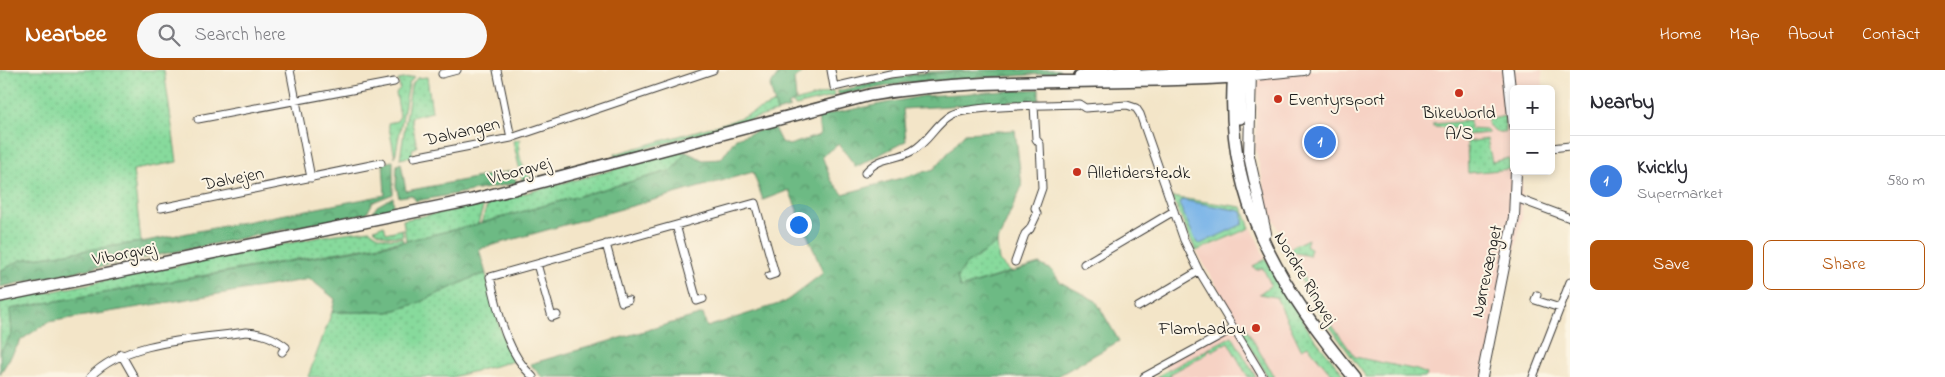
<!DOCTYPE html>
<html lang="en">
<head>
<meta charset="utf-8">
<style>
	:root { --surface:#fff; --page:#f7f7f7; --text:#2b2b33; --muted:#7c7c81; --line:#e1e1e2; --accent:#b45309 }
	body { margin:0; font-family:"Indie Flower",sans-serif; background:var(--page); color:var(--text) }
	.controls { position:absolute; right:15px; top:15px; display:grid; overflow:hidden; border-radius:8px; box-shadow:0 2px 8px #0003 }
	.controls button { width:45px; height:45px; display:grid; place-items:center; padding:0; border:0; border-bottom:1px solid var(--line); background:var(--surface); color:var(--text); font:25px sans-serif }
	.you { position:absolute; left:798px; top:154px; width:18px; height:18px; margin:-12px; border:4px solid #fff; border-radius:50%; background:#1a73e8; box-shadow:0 0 0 8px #1a73e833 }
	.badge { display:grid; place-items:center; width:32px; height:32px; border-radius:50%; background:var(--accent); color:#fff; font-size:16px; font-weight:700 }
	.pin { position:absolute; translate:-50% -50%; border:2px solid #fff; box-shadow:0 1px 5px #0006 }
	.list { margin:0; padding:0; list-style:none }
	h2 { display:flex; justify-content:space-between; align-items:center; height:65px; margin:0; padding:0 20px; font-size:21px }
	h2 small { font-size:16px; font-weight:400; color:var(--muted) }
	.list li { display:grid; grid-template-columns:32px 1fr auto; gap:15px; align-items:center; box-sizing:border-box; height:90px; padding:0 20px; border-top:1px solid var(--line) }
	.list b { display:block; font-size:19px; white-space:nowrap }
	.list p { margin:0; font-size:16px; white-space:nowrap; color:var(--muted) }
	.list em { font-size:16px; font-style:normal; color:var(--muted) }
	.actions { display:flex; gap:10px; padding:15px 20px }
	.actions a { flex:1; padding:11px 0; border:1px solid var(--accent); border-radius:8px; text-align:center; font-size:18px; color:var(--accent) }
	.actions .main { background:var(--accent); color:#fff }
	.icon { flex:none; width:28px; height:28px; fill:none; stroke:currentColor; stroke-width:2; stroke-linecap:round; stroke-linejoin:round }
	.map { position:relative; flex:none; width:1570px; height:307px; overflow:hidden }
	header { display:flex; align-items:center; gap:30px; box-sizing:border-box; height:70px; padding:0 25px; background:var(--accent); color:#fff }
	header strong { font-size:24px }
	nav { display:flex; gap:28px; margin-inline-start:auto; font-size:18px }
	.search { width:350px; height:45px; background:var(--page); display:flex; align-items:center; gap:12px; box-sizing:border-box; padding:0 18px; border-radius:28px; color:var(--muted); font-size:19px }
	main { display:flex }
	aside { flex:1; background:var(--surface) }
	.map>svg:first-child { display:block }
	.built { fill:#f6d2c4 }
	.grass { fill:url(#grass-dots); stroke:#527b5c }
	.forest { fill:url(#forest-crowns); stroke:#446b50 }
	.water { fill:#76b2e8; stroke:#496782 }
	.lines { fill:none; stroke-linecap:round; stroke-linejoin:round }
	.street-casing { stroke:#3c3a36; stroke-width:9 }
	.secondary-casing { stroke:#3c3a36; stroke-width:12 }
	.primary-casing { stroke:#3c3a36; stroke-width:14 }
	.street { stroke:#fff; stroke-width:7 }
	.secondary { stroke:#fff; stroke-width:10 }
	.primary { stroke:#fff; stroke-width:11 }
	.poi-dot { fill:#c8321e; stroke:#fcf5e5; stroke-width:2 }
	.labels { text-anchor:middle; stroke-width:4; stroke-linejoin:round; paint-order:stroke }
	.poi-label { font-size:18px; fill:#1c1c1c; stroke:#fcf5e5; text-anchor:start }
	.street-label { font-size:18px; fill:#1c1c1c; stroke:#fcf5e5 }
</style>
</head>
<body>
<header>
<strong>Nearbee</strong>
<div class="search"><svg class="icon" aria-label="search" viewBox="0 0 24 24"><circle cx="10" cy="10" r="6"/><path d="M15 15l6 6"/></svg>Search here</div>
<nav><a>Home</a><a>Map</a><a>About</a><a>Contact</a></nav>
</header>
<main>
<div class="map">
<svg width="1570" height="307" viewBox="0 0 1570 307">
	<defs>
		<pattern id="grass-dots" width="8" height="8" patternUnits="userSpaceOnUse" patternTransform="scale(1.25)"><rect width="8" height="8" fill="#87da9c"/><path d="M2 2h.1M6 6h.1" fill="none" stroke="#74ba86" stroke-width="1.8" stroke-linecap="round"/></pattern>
		<pattern id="forest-crowns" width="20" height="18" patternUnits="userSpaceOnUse" patternTransform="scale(1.25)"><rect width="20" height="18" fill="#6dba84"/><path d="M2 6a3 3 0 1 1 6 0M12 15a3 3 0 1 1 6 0" fill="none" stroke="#59966b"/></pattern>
	</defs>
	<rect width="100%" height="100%" fill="#fcf5e5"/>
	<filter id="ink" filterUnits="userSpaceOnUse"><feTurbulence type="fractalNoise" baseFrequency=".02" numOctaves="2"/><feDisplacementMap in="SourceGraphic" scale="10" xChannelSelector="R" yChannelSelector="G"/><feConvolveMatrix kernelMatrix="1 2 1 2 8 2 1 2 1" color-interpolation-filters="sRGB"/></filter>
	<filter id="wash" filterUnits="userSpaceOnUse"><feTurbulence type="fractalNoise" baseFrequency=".0096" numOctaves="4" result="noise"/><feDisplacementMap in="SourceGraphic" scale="20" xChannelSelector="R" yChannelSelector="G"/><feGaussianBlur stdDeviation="1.12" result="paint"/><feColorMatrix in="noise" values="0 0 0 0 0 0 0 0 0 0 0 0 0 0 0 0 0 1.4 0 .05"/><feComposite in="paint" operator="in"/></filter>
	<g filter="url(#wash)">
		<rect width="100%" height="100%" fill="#f3e5c8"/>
		<path class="built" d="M1261 0H1542L1543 19H1514V101H1522V146L1489 307H1367L1302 214 1269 139 1255 77 1257 17Z
			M1252 158 1265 188 1310 263 1346 307H1171L1164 294 1238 253 1197 182Z"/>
		<path class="grass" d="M0 0H164L177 92 133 100 141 172 21 190 0 201Z
			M954 0 966 1 912 5 863 15 918 3Z
			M414 7 409 14 395 87 388 53 397 51 400 46 396 23 400 18 398 10Z
			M427 7 432 42 411 47 417 77 412 79 413 86 400 89 411 16 417 8Z
			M833 21 835 26 796 36 791 33Z
			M775 33 777 42 616 87 615 84 732 51Z
			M1505 46V62H1497L1488 55 1487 50Z
			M1470 51V59L1486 60 1489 63 1467 65 1465 59 1433 57V54Z
			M521 69C515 80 523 102 533 110L523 113 513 71Z
			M1487 69 1492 92 1509 88 1510 99 1468 103 1467 72Z
			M683 81 686 82 673 100 481 153 488 133Z
			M1172 127 1242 137 1250 158 1196 181Z
			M484 134 478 154 406 171 403 150Z
			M384 155 386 163 402 159 403 166C392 167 382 167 374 159Z
			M370 160C380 169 390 169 402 168L403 171 10 239 12 264 0 282V232L329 165Z
			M1308 169 1306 176 1311 178 1309 186 1292 182 1291 185 1324 244 1355 287 1417 300 1427 304 1426 307H1366L1318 240 1288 186 1293 176Z
			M997 173 999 191 1010 202 960 218 957 208 965 195Z
			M1266 189 1311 264 1346 307H1334L1308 276 1301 279 1276 227 1259 224 1271 215 1263 198 1256 200 1253 196Z
			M486 204 501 261 514 291 452 307H308L332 242H389L418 233 476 206Z
			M1243 256 1246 258 1274 307H1268L1239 258Z
			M1232 266 1256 307H1248L1228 272 1212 281 1211 279 1207 281 1208 283 1170 304 1171 307H1156Z"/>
		<path class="forest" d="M781 0H808L794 9 796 30 787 36 790 38 777 42 770 16Z
			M980 0H1060V3L905 13 839 25 837 21 912 5Z
			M1039 19V30L903 39 906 71 856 97 839 74 822 86 831 110 843 124 934 99 965 63 1015 60 1022 116 997 173 965 195 957 208 960 218 1039 194 1052 200 1060 212 1096 231 1119 271 1056 307H542L530 294 703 244 707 257 785 232 823 203 789 120 763 130 753 102 479 179 486 204 476 206 418 233 389 242H332L335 229 310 209 48 252 21 270 0 304V282L12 264 10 239 397 173 474 155 673 100 686 82 703 90 721 89 736 68 773 56 781 72 789 75 820 65 818 46 923 26Z
			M393 91V124L373 132 367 143 0 217V201L21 190 141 172 385 125 383 93Z
			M401 93 406 121 512 101 517 113 416 131 412 125 399 127 396 116 397 95Z
			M393 127 394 139 372 144 377 136Z"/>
		<path class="water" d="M1182 130 1241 141 1243 144V154L1200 174 1197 173 1179 134Z"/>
	</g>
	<g filter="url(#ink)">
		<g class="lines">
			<g class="street-casing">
				<path id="street" d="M290 0 311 108
					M497 0 511 68
					M831 0 834 17 890 4 923 0
					M442 4 457 0
					M198 49 394 12
					M1551 78 1570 76
					M414 87 511 68 713 0
					M865 103C880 85 894 91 912 81 929 72 935 54 951 45 968 35 1054 35 1079 34L1085 38 1127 35 1136 38 1140 44 1184 170 1199 201 1263 307
					M1516 128 1570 148
					M161 138 381 93
					M676 155 697 231 703 229
					M606 174 622 232 628 230
					M1015 192 1025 164 1030 159 1037 144 1035 138 1042 118 1040 74 1036 69 1034 36
					M537 194 552 247 557 245
					M1084 194 1174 141
					M1537 225 1535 230 1560 238
					M1138 237 1199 201
					M121 284 134 307
					M90 307C125 270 198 269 246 262 262 263 273 267 286 277L282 282
					M533 307C505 281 499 243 490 207L755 133 775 204 769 206
					M1144 307 1234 258
					M1533 307 1570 212"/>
			</g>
			<g class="secondary-casing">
				<path id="secondary" d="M1251 0 1249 86 1266 163
					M1508 0 1514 56
					M1136 6 1226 0
					M1245 6 1304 0
					M1482 307 1514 147 1516 101"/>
			</g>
			<g class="primary-casing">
				<path id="primary" d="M1234 2C1223 125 1278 216 1354 307
					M1080 6 1135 0
					M1240 48 1241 0
					M0 226 472 130 870 25C990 5 1112 15 1233 7L1245 0"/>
			</g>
			<use href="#street" class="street"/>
			<use href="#secondary" class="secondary"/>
			<use href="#primary" class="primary"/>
		</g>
	</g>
	<g class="poi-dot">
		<circle cx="1459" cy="23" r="5"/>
		<circle cx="1278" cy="29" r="5"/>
		<circle cx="1077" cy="102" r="5"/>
		<circle cx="1256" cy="258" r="5"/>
	</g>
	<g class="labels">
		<g class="poi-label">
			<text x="1288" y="35">Eventyrsport</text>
			<text x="1459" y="48" text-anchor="middle">BikeWorld<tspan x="1459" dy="21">A/S</tspan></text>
			<text x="1087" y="108">Alletiderste.dk</text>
			<text x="1246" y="264" text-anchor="end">Flambadou</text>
		</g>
		<g class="street-label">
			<text transform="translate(462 61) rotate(-13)" y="6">Dalvangen</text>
			<text transform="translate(519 100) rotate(-15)" y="6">Viborgvej</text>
			<text transform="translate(233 108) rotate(-11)" y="6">Dalvejen</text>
			<text transform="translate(124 183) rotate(-11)" y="6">Viborgvej</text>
			<text transform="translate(1486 201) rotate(-78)" y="6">Nørrevænget</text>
			<text transform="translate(1306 208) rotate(59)" y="6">Nordre Ringvej</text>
		</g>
	</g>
</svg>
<div class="controls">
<button>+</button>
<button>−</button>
</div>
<div class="you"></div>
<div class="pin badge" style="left:1320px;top:72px;background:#3f7fe0">1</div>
</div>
<aside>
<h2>Nearby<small></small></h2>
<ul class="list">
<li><span class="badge" style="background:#3f7fe0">1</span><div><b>Kvickly</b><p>Supermarket</p></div><em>580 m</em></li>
</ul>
<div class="actions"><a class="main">Save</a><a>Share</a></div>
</aside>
</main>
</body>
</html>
